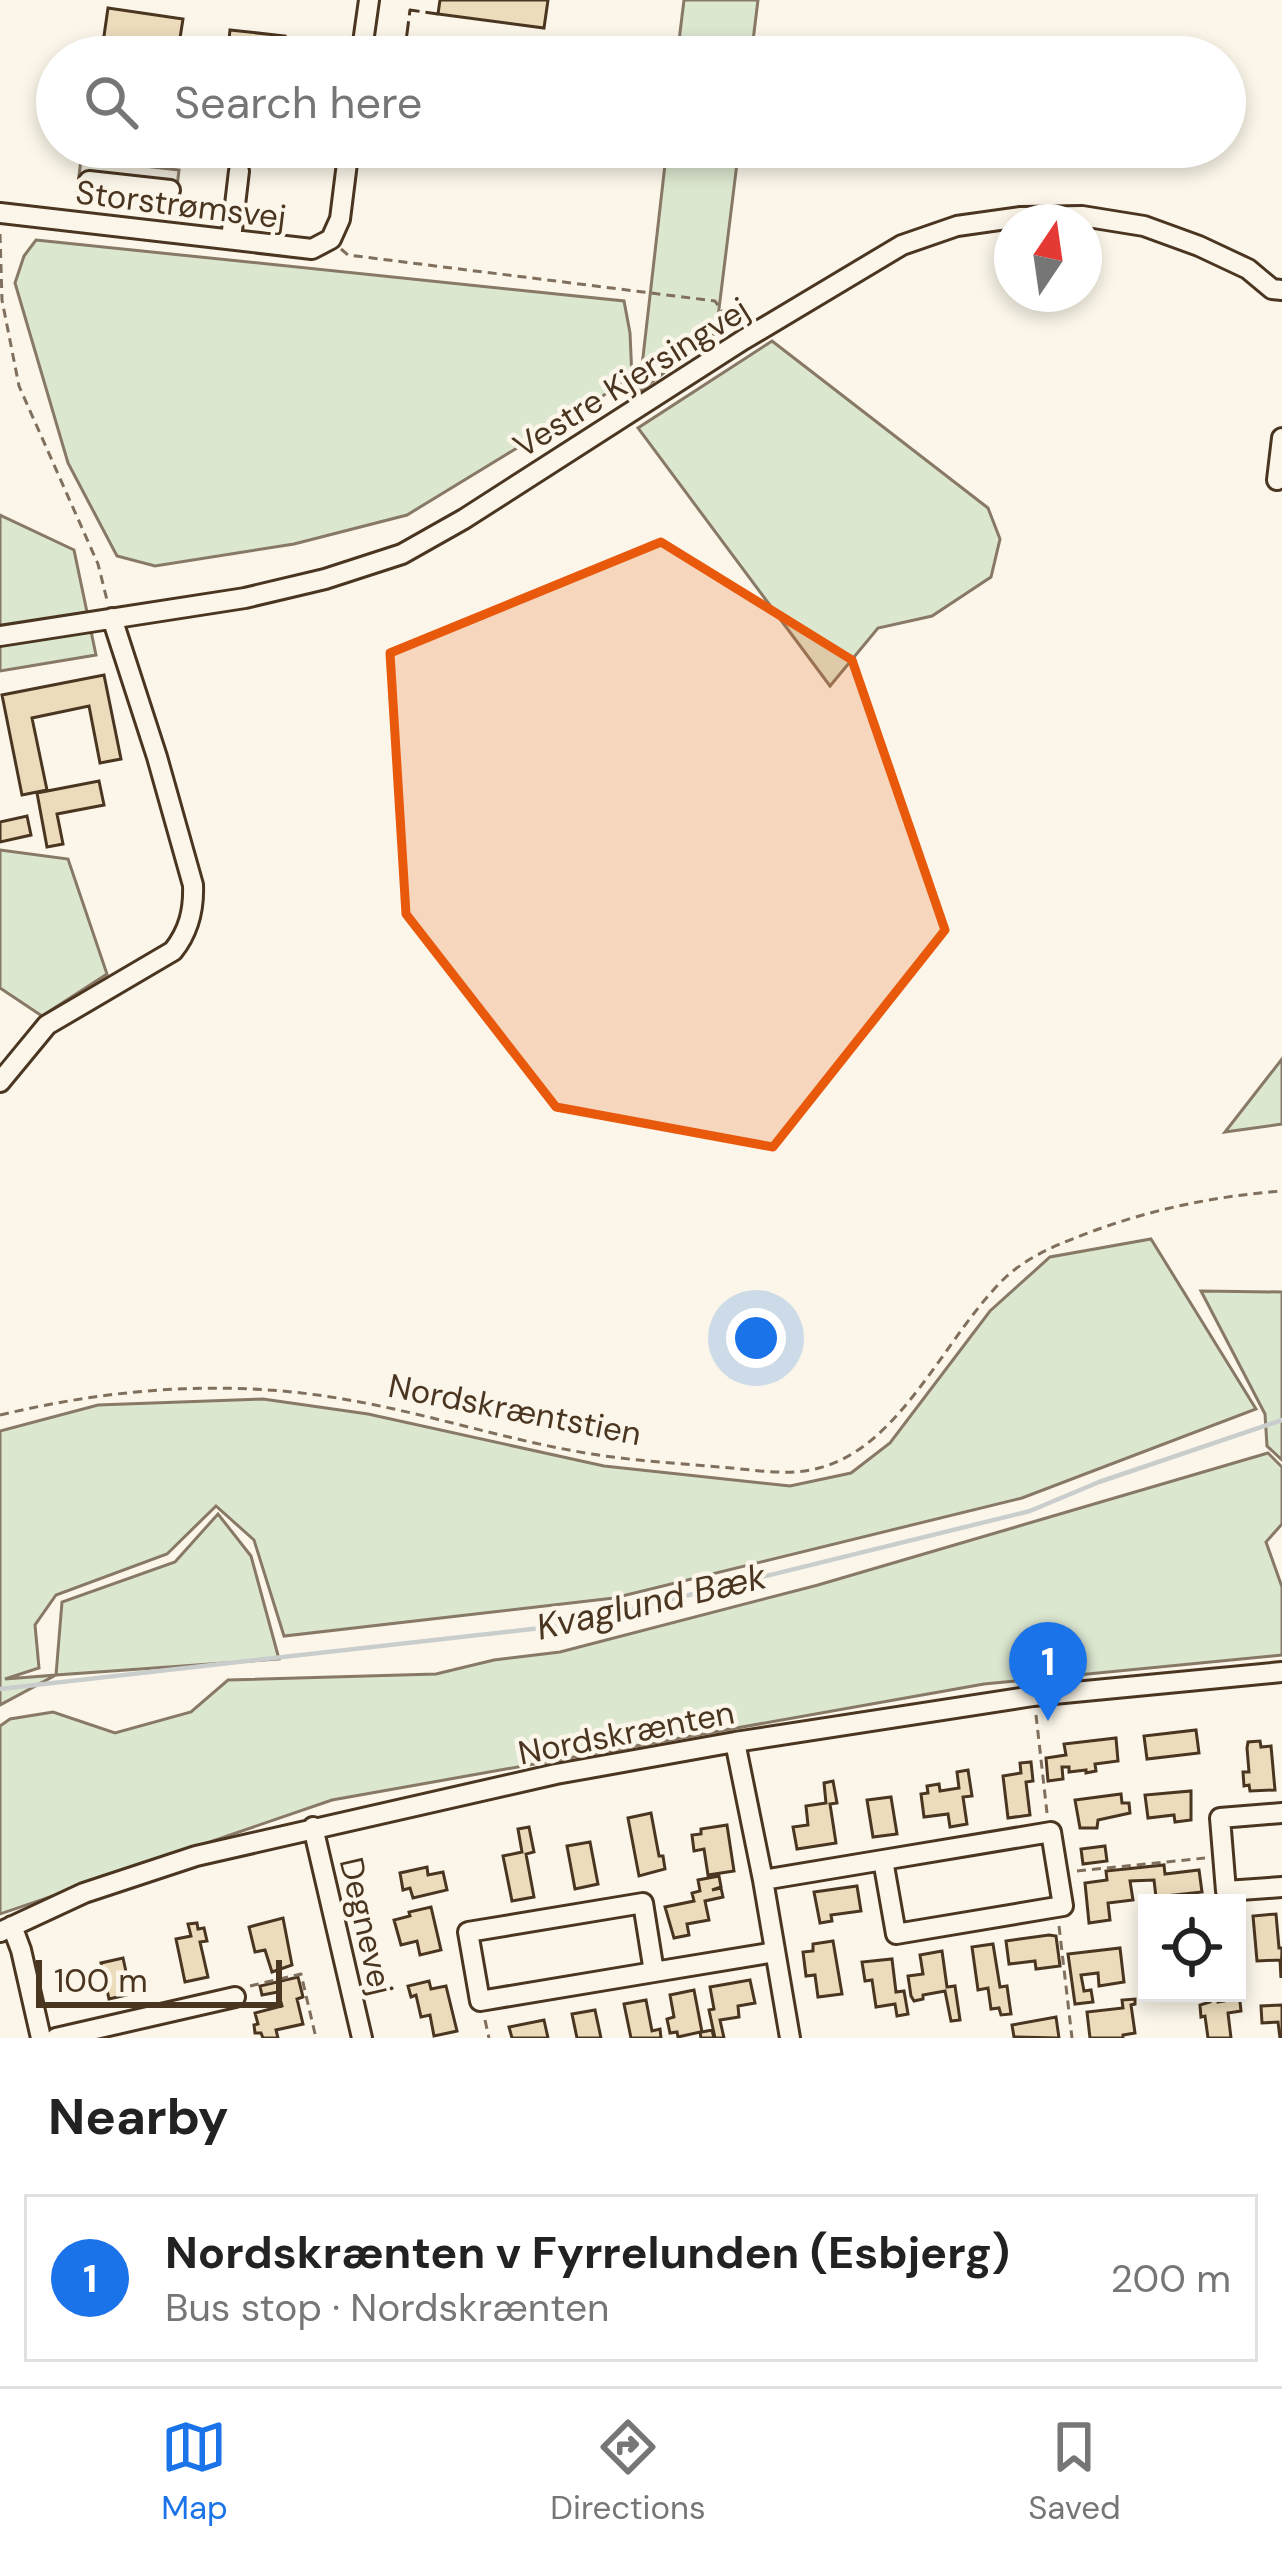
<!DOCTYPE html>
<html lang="en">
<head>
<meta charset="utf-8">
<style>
	:root { --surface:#fff; --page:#f6f6f6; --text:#222; --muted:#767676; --line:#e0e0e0; --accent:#1a73e8 }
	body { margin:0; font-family:"DM Sans",sans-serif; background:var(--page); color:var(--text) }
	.controls { position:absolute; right:36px; bottom:36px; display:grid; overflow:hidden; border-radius:0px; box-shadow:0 6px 18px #0003 }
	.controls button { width:108px; height:108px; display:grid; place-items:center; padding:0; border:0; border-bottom:3px solid var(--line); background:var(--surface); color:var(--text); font:60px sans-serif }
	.compass { position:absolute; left:994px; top:204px; width:108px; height:108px; border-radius:50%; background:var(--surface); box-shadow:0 6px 18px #0003; rotate:13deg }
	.scale { position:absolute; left:36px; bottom:30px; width:246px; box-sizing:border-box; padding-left:12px; border:6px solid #4a3520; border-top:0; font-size:33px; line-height:42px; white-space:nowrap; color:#4a3520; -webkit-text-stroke:9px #fbf6e9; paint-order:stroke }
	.you { position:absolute; left:756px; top:1338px; width:42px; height:42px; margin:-30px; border:9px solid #fff; border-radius:50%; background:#1a73e8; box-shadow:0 0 0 18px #1a73e833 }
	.badge { display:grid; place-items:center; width:78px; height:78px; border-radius:50%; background:var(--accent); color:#fff; font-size:39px; font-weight:700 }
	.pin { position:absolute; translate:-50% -99px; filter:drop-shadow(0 3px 6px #0008) }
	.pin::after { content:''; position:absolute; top:63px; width:42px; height:36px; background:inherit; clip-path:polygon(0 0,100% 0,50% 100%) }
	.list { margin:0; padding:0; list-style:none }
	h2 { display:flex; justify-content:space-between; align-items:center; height:156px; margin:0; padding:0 48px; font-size:51px }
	h2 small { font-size:39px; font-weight:400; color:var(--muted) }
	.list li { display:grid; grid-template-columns:78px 1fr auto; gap:36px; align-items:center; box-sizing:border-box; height:168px; margin:0 24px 24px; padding:0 24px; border:3px solid var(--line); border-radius:0px }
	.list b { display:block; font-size:45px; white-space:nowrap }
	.list p { margin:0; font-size:39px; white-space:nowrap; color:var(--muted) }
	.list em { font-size:39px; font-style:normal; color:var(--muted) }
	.icon { flex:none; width:66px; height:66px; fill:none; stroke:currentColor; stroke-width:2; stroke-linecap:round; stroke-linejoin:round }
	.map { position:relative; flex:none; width:1282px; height:2038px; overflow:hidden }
	.search { position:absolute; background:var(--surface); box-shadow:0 6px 18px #0003; left:36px; right:36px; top:36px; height:132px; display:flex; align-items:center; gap:30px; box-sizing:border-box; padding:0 42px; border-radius:66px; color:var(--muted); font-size:45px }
	.sheet { height:348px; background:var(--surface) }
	nav { display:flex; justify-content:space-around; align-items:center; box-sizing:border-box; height:168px; border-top:3px solid var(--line); background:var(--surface); font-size:33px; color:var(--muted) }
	nav a { display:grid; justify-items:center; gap:6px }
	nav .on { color:var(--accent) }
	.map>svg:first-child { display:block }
	.green { fill:#dce7d0; stroke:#887966; stroke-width:3 }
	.parking { fill:#ede7d9; stroke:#887966; stroke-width:3 }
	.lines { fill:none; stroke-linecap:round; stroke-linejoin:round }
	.stream { stroke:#c9cecd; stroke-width:4.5 }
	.building { fill:#ecdcbc; stroke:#4a3520; stroke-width:3 }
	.minor-casing { stroke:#4a3520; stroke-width:24 }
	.path { stroke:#7f6f5c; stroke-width:3; stroke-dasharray:9 6; stroke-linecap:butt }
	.minor { stroke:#fbf6e9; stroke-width:18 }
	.fence { stroke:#4a3520; stroke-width:3; stroke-dasharray:15 6; stroke-linecap:butt }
	.marked { fill:#e8590c; fill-opacity:0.2; stroke:#e8590c; stroke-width:9; stroke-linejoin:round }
	.labels { text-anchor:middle; stroke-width:9; stroke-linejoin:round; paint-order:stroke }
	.street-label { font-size:33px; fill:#4a3520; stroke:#fbf6e9 }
	.water-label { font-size:36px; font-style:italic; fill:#4a3520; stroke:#fbf6e9 }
</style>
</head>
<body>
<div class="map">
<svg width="1282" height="2038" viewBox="0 0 1282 2038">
	<rect width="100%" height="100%" fill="#fbf6e9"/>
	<path class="green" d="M684 0H758L751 57H677Z
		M667 147H739L716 333 639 392Z
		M36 240 624 301 630 333 632 378 407 515 294 544 155 566 117 556 68 463 15 283 24 256Z
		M772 341 988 508 1000 539 991 577 932 616 878 628 830 686 638 428Z
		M0 515 74 550 96 655 0 671Z
		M0 850 68 859 107 974 42 1016 0 988Z
		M1282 1059V1124L1225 1132Z
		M1151 1239 1256 1409 1022 1498 614 1598 284 1636 254 1540 216 1506 167 1554 56 1595 35 1625 39 1668 5 1679 56 1675 62 1602 175 1562 218 1514 251 1556 279 1659 56 1675 0 1705V1431L98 1405 263 1399 368 1414 604 1466 790 1486 851 1473 890 1443 990 1311 1050 1257Z
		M1201 1291 1282 1292V1460L1267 1446 1265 1414Z
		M1268 1453 1282 1467V1524L1266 1542 1282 1587V1655L984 1684 332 1800 0 1914V1726L10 1719 53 1712 115 1733 191 1712 228 1680 436 1674 494 1660 560 1652 818 1585Z"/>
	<path class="parking" d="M81 159 179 170 174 212 76 201Z"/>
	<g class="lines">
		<path class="stream" d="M0 1689 567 1625 1030 1511 1099 1482 1282 1420"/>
	</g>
	<path class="building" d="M440 0H548L544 28 438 14Z
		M108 8 183 19 177 57H101Z
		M230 30 285 36 282 57H227Z
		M87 147H164L162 162 87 151Z
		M104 675 121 759 100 763 89 706 32 718 47 790 22 795 2 695Z
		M99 781 104 805 57 814 63 844 47 847 37 793Z
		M27 816 31 835 0 842V822Z
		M1196 1730 1199 1753 1147 1759 1144 1736Z
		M1116 1738 1118 1761 1095 1764 1096 1771 1086 1773V1770L1069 1772V1767H1062L1063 1779 1048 1781 1046 1758 1066 1755 1064 1744Z
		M1260 1741 1261 1747 1271 1746 1275 1790 1250 1791 1249 1785 1244 1786 1243 1772H1249L1247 1748 1248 1742Z
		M1031 1762 1033 1781 1026 1782 1030 1815 1008 1818 1003 1776 1021 1773 1020 1763Z
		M968 1770 972 1796 963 1797 967 1824 950 1827 948 1814 924 1817 921 1794 928 1793 927 1786 939 1784 940 1791 959 1788 957 1772Z
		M833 1781 837 1803 830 1804 836 1843 797 1849 793 1827 808 1825 806 1806 826 1803 824 1783Z
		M1191 1791V1820L1175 1822 1174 1815 1148 1818 1145 1795Z
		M1121 1794 1122 1803H1129L1130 1813 1098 1820 1097 1828H1080L1075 1800Z
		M891 1797 897 1834 873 1837 867 1800Z
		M651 1813 659 1856H663L665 1869 639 1876 628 1818Z
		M727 1825 734 1871 708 1875 704 1849 694 1851 692 1835 701 1834V1829Z
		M529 1827 534 1852 526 1854 534 1897 512 1901 503 1856 522 1852 518 1829Z
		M590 1842 598 1884 575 1889 567 1846Z
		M1105 1846 1107 1861 1083 1864 1081 1849Z
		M1164 1865 1165 1874 1199 1870 1202 1892 1156 1897 1154 1880 1130 1881 1133 1900 1108 1903 1110 1920 1089 1923 1085 1883 1107 1880 1106 1871Z
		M427 1867 428 1875 443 1872 447 1890 413 1898 410 1888 403 1890 400 1873Z
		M719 1876 721 1887 712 1890 721 1888 723 1897 705 1901 709 1920 687 1924 689 1935 674 1938 665 1907 694 1901 692 1893 700 1891 698 1880Z
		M857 1886 861 1911 831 1915 832 1921 820 1923 814 1892Z
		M431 1907 441 1950 420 1955 417 1941 401 1945 394 1920 410 1916 409 1912Z
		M1276 1914 1279 1948H1282L1281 1978 1280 1960 1257 1961 1253 1916Z
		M283 1918 292 1965 272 1972 265 1950 255 1952 249 1927Z
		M197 1923 198 1929 204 1928 207 1941 200 1942 208 1977 185 1982 176 1939 191 1936 188 1924Z
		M1049 1935 1056 1936 1060 1966 1036 1969 1035 1961 1009 1964 1006 1941Z
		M833 1941 842 1994 818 1997 815 1975 806 1976 803 1952 813 1951V1944Z
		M993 1944 1000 1987 1007 1986 1011 2014 1001 2015 999 2008 991 2009 988 1988 978 1990 972 1947Z
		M1120 1948 1124 1982 1099 1986 1098 1973 1081 1975 1084 1991 1091 1990 1093 2002 1075 2004 1068 1954Z
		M942 1951 947 1987 955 1986 960 2020 951 2021 945 1991 923 1995V1999L914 2001 911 1996 908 1976 923 1974 920 1955Z
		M123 1958 131 1994 109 1999 101 1963Z
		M892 1959 896 1992 904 1991 908 2014 897 2016 895 2004 876 2007 872 1980 865 1981 862 1962Z
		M298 1977 303 1997 297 1999 303 2024 276 2030 278 2038H263L261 2033H255L254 2025 258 2024 255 2013 282 2006 278 1992 262 1995 260 1986Z
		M750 1980 755 2003 738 2006 739 2017 720 2020 724 2038H715L709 2010 714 2009 710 1987Z
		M429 1981 431 1989 446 1986 457 2031 434 2036 430 2015 421 2017 416 1995 411 1997 408 1986Z
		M694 1990 702 2032 712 2030 714 2038H701L700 2032 678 2037 677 2032 670 2033 667 2019 674 2017 670 1995Z
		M1217 1993 1218 2002 1224 2001 1223 1994 1239 1993 1241 2011 1228 2013 1231 2038H1208L1205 2016 1201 2017 1200 2005 1210 2002 1209 1994Z
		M1135 1999V2004L1131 2005 1135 2033 1123 2035V2038H1090L1087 2012 1123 2008 1122 2000Z
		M646 2000 652 2031 660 2029 661 2038H631L624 2004Z
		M1282 2005V2038H1280L1278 2022 1262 2023 1261 2006Z
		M595 2010 601 2038H577L572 2014Z
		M1056 2017 1059 2038 1014 2037 1012 2025Z
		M544 2020 548 2038H512L509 2027Z"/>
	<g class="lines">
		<g class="minor-casing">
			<path id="minor" d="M361 57 369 0
				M89 181 170 190
				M0 213 312 249 331 239 340 219 349 147
				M231 239 239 171
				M1277 480 1282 438
				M0 636 245 598 325 579 402 554 464 519 743 340 902 245 957 226 1021 217 1082 216 1144 226 1199 246 1248 269 1272 289 1282 290
				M0 1082 47 1025 173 951C189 931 194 910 193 885L157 757 112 618
				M735 1742 763 1880 790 2038
				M1282 1813 1220 1818 1226 1891 1282 1887
				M313 1827 362 2038
				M763 1880 883 1860 896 1934 1063 1906 1051 1832 883 1860
				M12 1926 21 1950 41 2038
				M0 1932 84 1893 196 1856 556 1774 735 1742 1033 1696 1282 1672
				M654 1972 480 2001 468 1932 643 1903 654 1972 775 1952
				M56 2038 235 1997"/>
		</g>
		<path class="path" d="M0 234 2 300 19 386 98 564 107 600
			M341 249 348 255 715 301 733 327
			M0 1415C113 1388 228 1379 343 1399 427 1413 509 1441 592 1454 634 1461 677 1463 719 1467 751 1469 788 1477 819 1468 902 1447 947 1332 1007 1276 1033 1253 1064 1242 1096 1230 1157 1208 1217 1196 1282 1191
			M1036 1715 1047 1813
			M1077 1871 1205 1858
			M1059 1926 1072 2038
			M250 1986 301 1974 316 2038
			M485 2020 489 2038"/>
		<use href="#minor" class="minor"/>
		<path class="fence" d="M404 57 410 10 438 14"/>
	</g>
	<path class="marked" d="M661 542 852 660 945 930 773 1147 556 1107 406 914 390 653Z"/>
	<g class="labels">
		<g class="street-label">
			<text transform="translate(181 204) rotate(7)" y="12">Storstrømsvej</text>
			<text transform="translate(631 377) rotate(-32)" y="12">Vestre Kjersingvej</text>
			<text transform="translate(515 1409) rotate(11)" y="12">Nordskræntstien</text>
			<text transform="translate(626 1732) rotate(-11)" y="12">Nordskrænten</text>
			<text transform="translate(367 1926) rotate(77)" y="12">Degnevej</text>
		</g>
		<g class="water-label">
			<text transform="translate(651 1601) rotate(-13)" y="13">Kvaglund Bæk</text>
		</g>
	</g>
</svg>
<div class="controls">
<button><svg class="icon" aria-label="locate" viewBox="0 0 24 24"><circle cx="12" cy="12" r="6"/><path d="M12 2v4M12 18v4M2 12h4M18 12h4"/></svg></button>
</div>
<svg class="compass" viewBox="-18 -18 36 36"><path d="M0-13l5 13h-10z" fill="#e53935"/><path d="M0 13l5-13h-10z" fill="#767676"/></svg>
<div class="scale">100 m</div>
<div class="you"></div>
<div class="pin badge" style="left:1048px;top:1721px">1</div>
<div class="search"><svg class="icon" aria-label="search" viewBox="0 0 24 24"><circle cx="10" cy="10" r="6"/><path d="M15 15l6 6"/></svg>Search here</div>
</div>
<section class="sheet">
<h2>Nearby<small></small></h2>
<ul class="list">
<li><span class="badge">1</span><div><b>Nordskrænten v Fyrrelunden (Esbjerg)</b><p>Bus stop · Nordskrænten</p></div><em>200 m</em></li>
</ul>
</section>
<nav>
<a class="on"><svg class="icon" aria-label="map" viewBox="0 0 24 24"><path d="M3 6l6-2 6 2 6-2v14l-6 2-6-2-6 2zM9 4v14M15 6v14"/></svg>Map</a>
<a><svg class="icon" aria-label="directions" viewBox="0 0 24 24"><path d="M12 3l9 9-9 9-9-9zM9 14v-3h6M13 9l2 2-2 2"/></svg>Directions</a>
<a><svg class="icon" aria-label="saved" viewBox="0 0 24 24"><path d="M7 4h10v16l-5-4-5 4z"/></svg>Saved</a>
</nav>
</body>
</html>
